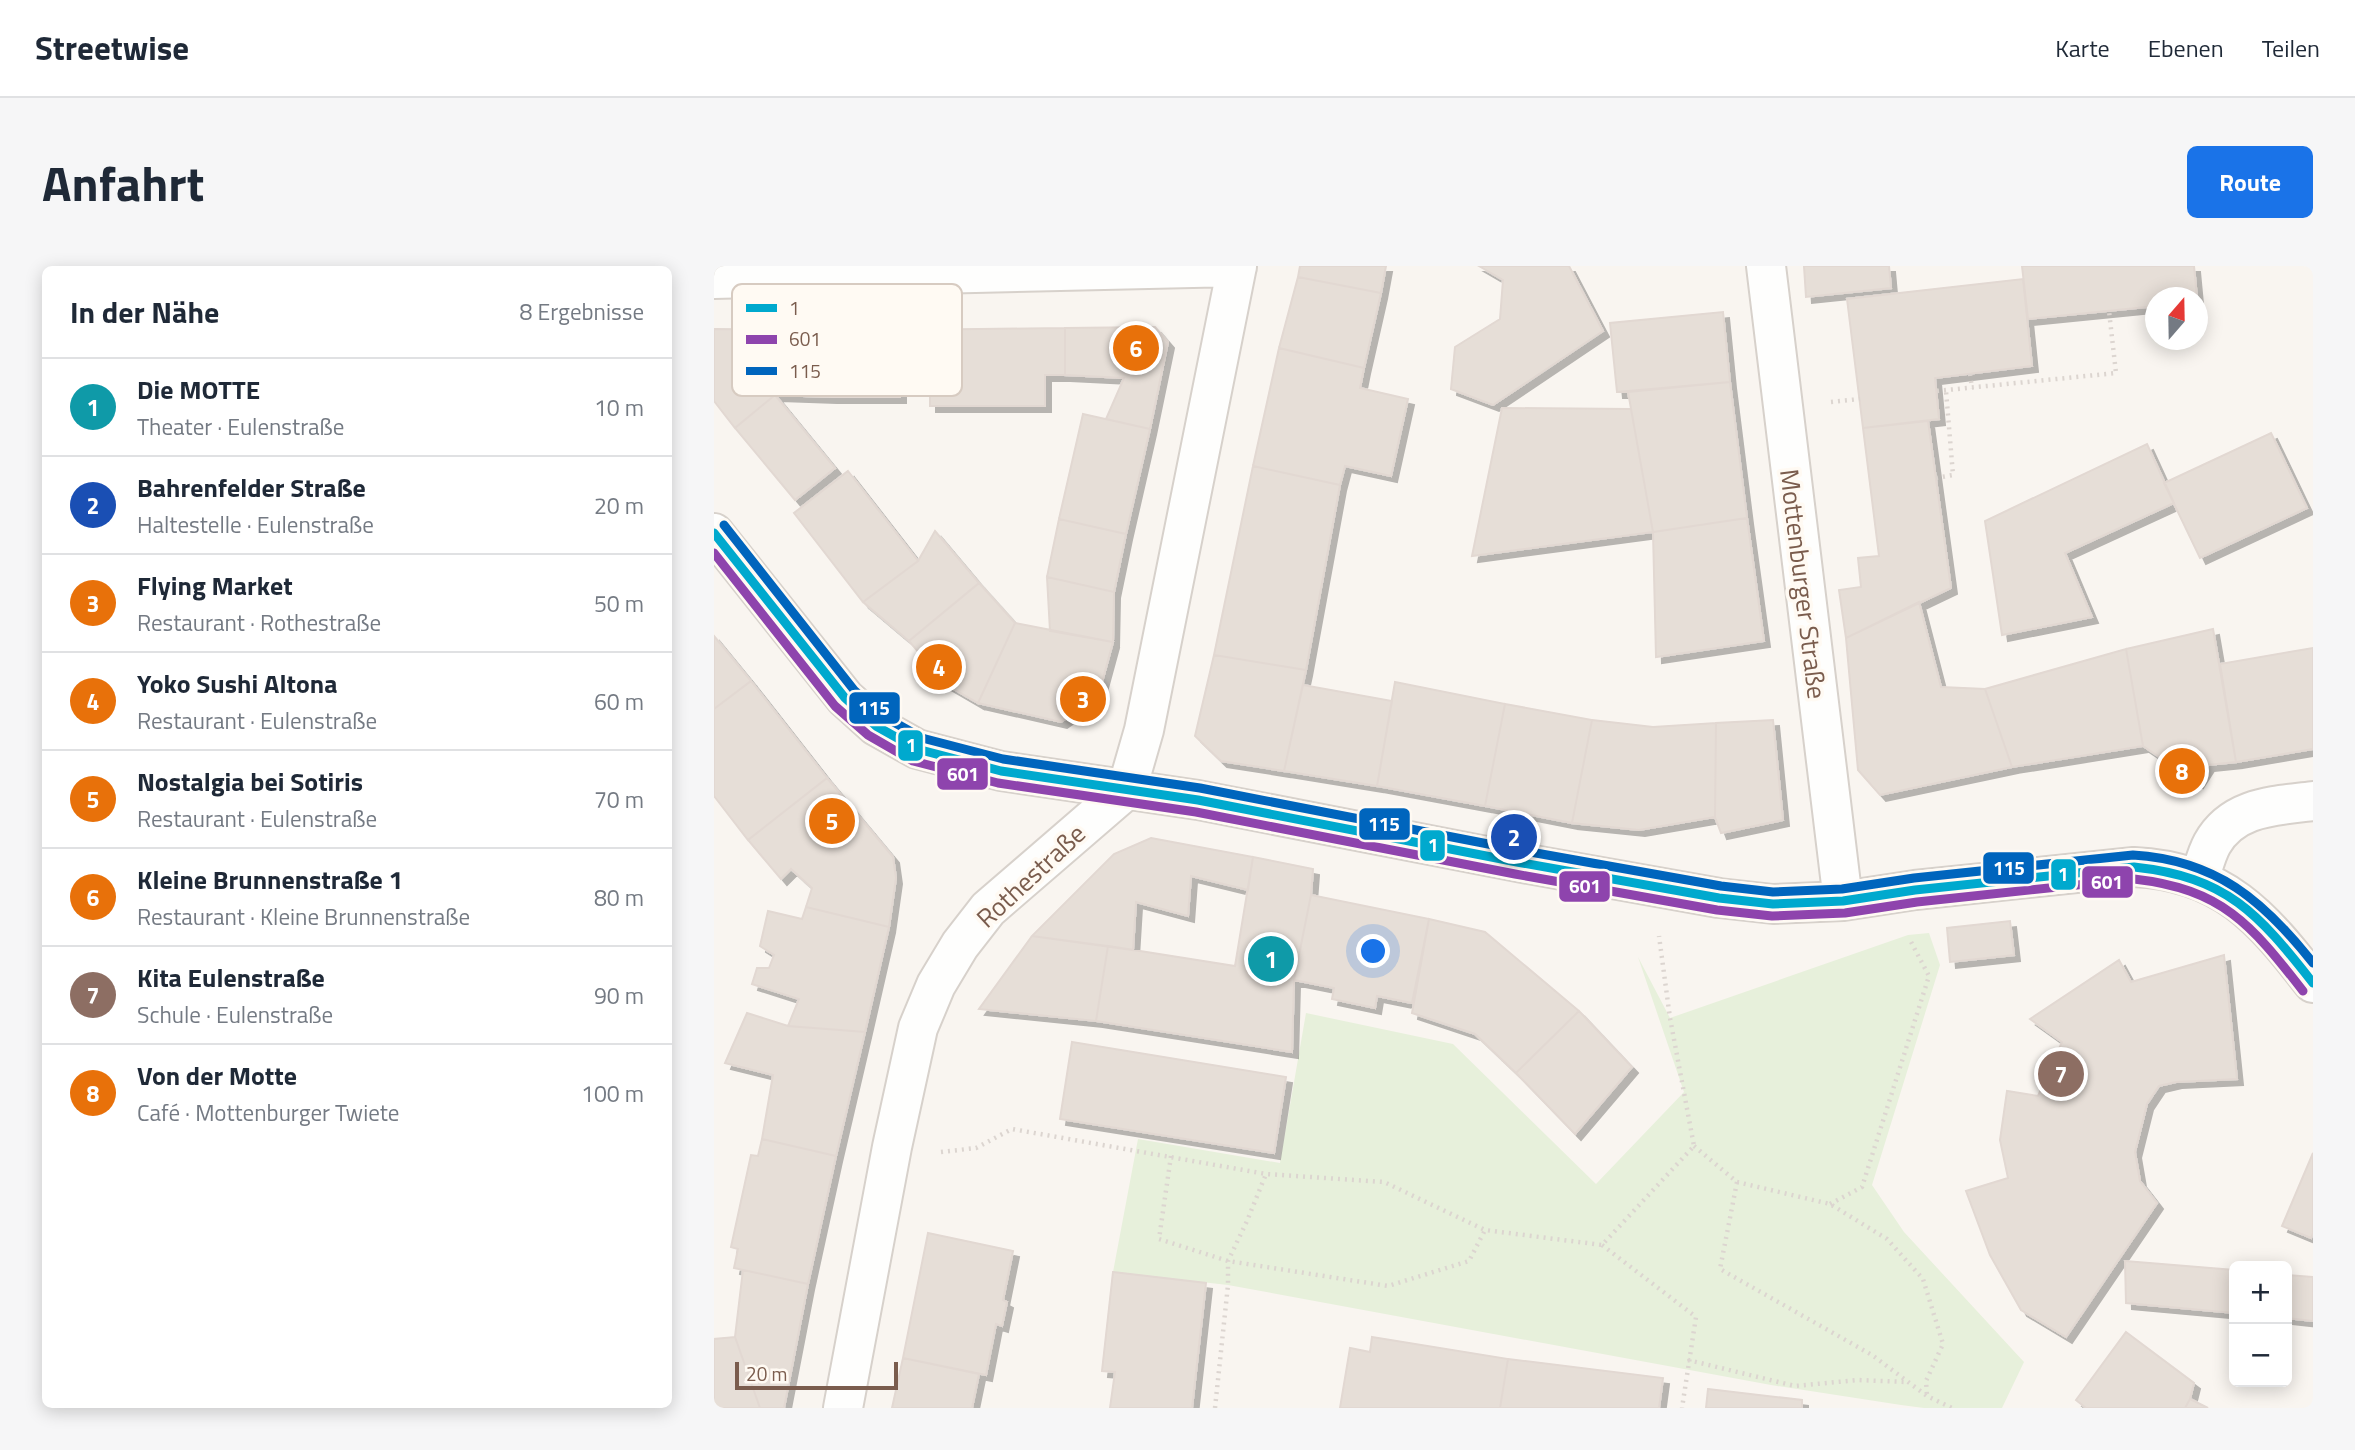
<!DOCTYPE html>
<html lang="de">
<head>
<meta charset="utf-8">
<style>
	:root { --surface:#fff; --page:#f6f6f7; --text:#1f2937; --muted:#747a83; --line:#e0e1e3; --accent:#1a73e8 }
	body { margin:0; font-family:"Titillium Web",sans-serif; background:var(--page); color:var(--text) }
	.controls { position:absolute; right:21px; bottom:21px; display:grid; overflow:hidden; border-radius:10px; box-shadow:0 4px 18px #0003 }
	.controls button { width:63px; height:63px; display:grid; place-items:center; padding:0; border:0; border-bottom:2px solid var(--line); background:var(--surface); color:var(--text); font:35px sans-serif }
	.compass { position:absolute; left:1431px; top:21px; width:63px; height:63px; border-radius:50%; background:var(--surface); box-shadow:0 4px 18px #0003; rotate:20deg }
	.scale { position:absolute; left:21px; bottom:18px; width:163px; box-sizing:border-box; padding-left:7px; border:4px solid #7a5c4d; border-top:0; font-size:19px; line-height:24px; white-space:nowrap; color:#7a5c4d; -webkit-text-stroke:5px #fffaf3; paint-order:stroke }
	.you { position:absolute; left:660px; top:686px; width:24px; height:24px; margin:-18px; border:5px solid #fff; border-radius:50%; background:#1a73e8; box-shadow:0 0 0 10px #1a73e833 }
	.badge { display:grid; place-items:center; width:46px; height:46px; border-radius:50%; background:var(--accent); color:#fff; font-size:23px; font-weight:700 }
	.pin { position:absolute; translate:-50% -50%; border:4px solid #fff; box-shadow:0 2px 7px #0006 }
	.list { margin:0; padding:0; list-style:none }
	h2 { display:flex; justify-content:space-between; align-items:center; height:91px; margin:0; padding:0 28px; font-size:30px }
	h2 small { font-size:23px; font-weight:400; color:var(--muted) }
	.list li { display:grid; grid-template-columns:46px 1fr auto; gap:21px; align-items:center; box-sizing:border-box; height:98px; padding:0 28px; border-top:2px solid var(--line) }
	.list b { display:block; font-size:26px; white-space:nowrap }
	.list p { margin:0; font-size:23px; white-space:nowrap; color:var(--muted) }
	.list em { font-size:23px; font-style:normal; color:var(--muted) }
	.map { position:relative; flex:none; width:1599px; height:1142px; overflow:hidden; border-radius:10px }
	header { display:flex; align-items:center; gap:42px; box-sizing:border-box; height:98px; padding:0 35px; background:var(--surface); border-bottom:2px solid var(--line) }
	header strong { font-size:33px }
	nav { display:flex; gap:38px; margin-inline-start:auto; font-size:24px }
	.intro { display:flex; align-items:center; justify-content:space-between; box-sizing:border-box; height:168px; padding:0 42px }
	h1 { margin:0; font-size:49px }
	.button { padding:18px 32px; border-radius:10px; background:var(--accent); color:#fff; font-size:24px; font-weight:700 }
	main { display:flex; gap:42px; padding:0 42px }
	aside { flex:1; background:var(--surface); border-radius:10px; box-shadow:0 4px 18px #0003 }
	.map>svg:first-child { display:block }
	.green { fill:#e7f0db }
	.building { fill:#e6ded7; stroke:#e2d8d2; stroke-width:2; filter:url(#shadow) }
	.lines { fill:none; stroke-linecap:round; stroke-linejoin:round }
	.minor-casing { stroke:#d7d1cb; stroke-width:42 }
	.path { stroke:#dcd5d0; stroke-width:4.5; stroke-dasharray:2 5; stroke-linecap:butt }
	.minor { stroke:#fefefd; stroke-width:38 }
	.bus-1-casing { stroke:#fffaf3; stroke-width:14 }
	.bus-2-casing { stroke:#fffaf3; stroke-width:14 }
	.bus-3-casing { stroke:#fffaf3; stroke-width:14 }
	.bus-1 { stroke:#00a9ce; stroke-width:9 }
	.bus-2 { stroke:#8e44ad; stroke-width:9 }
	.bus-3 { stroke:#0065bd; stroke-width:9 }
	.labels { text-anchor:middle; stroke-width:7; stroke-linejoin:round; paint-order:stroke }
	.street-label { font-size:26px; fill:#7a5c4d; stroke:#fffaf3 }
	.key { fill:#fffaf3; stroke:#d7cbc1; stroke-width:2 }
	.key-label { font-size:19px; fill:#7a5c4d }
	.line-badge { stroke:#fffaf3; stroke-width:2.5 }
	.badge-label { font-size:19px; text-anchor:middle; font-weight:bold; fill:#fff }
</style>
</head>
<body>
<header>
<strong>Streetwise</strong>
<nav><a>Karte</a><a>Ebenen</a><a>Teilen</a></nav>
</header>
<div class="intro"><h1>Anfahrt</h1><a class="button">Route</a></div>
<main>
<aside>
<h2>In der Nähe<small>8 Ergebnisse</small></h2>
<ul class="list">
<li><span class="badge" style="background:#0f9aa8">1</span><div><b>Die MOTTE</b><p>Theater · Eulenstraße</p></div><em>10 m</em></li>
<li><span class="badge" style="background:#1a4fb4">2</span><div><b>Bahrenfelder Straße</b><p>Haltestelle · Eulenstraße</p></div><em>20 m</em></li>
<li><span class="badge" style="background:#e8710a">3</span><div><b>Flying Market</b><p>Restaurant · Rothestraße</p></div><em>50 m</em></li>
<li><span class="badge" style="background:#e8710a">4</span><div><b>Yoko Sushi Altona</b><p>Restaurant · Eulenstraße</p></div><em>60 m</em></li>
<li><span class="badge" style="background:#e8710a">5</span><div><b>Nostalgia bei Sotiris</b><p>Restaurant · Eulenstraße</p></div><em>70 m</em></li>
<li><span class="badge" style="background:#e8710a">6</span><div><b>Kleine Brunnenstraße 1</b><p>Restaurant · Kleine Brunnenstraße</p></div><em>80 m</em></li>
<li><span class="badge" style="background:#8d6e63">7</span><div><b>Kita Eulenstraße</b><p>Schule · Eulenstraße</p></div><em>90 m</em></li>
<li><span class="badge" style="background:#e8710a">8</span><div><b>Von der Motte</b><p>Café · Mottenburger Twiete</p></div><em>100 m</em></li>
</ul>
</aside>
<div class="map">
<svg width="1599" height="1142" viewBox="0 0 1599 1142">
	<defs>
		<filter id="shadow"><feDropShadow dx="6" dy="6" stdDeviation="0" flood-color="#0004"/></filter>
	</defs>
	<rect width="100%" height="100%" fill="#f9f5f0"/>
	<path class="green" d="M1215 667 1226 699 1158 919 1190 966 1310 1096 1288 1142H1210L1187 1139 1057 1119 514 1019 399 1006 424 873 566 897 592 747 739 778 882 918 970 826 924 691 956 752 1194 669Z"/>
	<path class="building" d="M586 0H672L667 27 584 11Z
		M765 0H855L889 65 779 139 737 123 741 81 786 53 789 14Z
		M1090 0H1175L1177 22 1092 31Z
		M1308 0H1480L1483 32H1442V40L1314 53Z
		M584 11 667 27 650 102 565 82Z
		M1309 13 1318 100 1221 112 1225 153 1149 162 1133 33Z
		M1009 46 1016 116 903 126 896 57Z
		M441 61 454 76 436 163 392 153 410 112 351 109V62Z
		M351 62V109H331V140H216V116H186V64Z
		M0 63 116 64V131L61 129 21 162 0 135Z
		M116 64H186V131H116Z
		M565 82 650 102 646 122 694 133 677 210 631 200 626 219 539 200Z
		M1016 116 1033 252 939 266 914 126Z
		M61 129 121 202 81 234 21 162Z
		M788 142 917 143 939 266 758 290Z
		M369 148 436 163 412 268 345 253Z
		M1214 155 1237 322 1132 372 1125 324 1147 321 1144 292 1165 290 1149 162Z
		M1557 167 1593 242 1486 292 1450 217Z
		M1433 178 1460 237 1351 287 1378 351 1288 369 1271 255Z
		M539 200 626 219 592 404 500 389Z
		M134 205 204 295 149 336 80 247Z
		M1033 252 1050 375 942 391 939 266Z
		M345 253 412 268 400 326 333 311Z
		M221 265 265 317 195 375 149 336 204 295Z
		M333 311 400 326 399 376 336 365Z
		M265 317 301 357 264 437 231 418 195 375Z
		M1205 336 1227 421 1271 423 1298 501 1166 529 1144 504 1132 372Z
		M301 357 399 376 384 431 347 456 264 437Z
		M1499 363 1522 496 1494 499 1483 516 1429 480 1412 383Z
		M0 370 37 415 0 443Z
		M1599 382V483L1522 496 1506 398Z
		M1412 383 1429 480 1298 501 1271 423Z
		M500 389 592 404 570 505 507 495 481 470Z
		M37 415 113 512 34 574 0 530V443Z
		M681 416 791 438 771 540 663 520Z
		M589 419 678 435 663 520 570 505Z
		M791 438 878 454 858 557 771 540Z
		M878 454 939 461 1002 457 1001 551 925 564 858 557Z
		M1059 454 1069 554 1007 567 1001 551 1002 457Z
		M113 512 179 591 182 612 175 661 92 641 98 622 77 603 67 613 34 574Z
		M437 572 539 591 534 624 477 610 474 650 422 636 419 684 318 670 400 588Z
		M539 591 599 603 597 629 580 714 578 786 382 755 394 680 521 700Z
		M597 629 715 653 698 737 663 730 661 742 618 733 620 722 580 714Z
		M92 641 175 661 151 766 74 760 85 733 38 718 43 702H55L60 689 46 680 54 645 88 653Z
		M715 653 771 666 865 745 802 807 761 768 698 747Z
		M1296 655 1300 689 1236 696 1233 662Z
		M318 670 394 680 382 755 265 743Z
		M1510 689 1523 813 1462 816 1445 820 1433 838 1421 886 1426 915 1443 937 1352 1071 1307 1044 1276 989 1252 925 1294 912 1286 874 1293 825 1324 830 1348 776 1316 753 1405 694 1417 716Z
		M865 745 918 801 861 868 802 807Z
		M33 747 74 760 151 766 122 890 48 873 59 809 11 797Z
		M358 776 572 811 560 887 346 853Z
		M48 873 122 890 94 1018 20 1002 24 983 17 981 37 889 44 890Z
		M1599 887V967L1597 972 1568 960Z
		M214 967 299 985 289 1034 293 1036 288 1060 282 1058 272 1109 189 1092Z
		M1411 995 1520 1004V1047L1412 1037Z
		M29 1004 94 1018 70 1142H46L21 1071Z
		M399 1006 492 1017 478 1142H396L401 1106 388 1105Z
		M1573 1009 1599 1011V1055L1573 1052Z
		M1412 1066 1480 1117 1476 1133 1471 1142H1372L1362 1134Z
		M21 1071 46 1142H0V1073Z
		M658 1071 794 1093 786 1142H626L636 1082 656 1086Z
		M189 1092 265 1108 258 1142H178Z
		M794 1093 949 1112 945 1142H786Z
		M994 1123 1088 1134V1142H992Z
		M1476 1133 1494 1142H1471Z"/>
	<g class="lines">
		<g class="minor-casing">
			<path id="minor" d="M1052 0 1129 635
				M0 13 523 1
				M0 267 131 432 162 460 203 483 287 505 484 534 803 596 1005 632 1059 638 1129 635 1201 624 1420 601C1509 605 1548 651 1599 717
				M1485 614C1489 603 1492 589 1498 578 1519 540 1561 540 1599 535
				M129 1142 178 881 204 762 222 719 246 679 274 643 413 523 430 464 523 0"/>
		</g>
		<path class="path" d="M1256 108 1258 122
			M1223 125 1402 107 1395 45
			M1117 136 1146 133
			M1222 212 1239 209 1232 125
			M980 880 1023 916 1116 938 1173 973 1209 1013 1229 1078 1212 1115 1213 1130
			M227 886 262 882 298 863 552 908 670 916 771 964 888 979 980 880 956 752 945 670
			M457 890 445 973 514 995 674 1020 755 995 771 964
			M1023 916 1006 1003 1158 1089 1213 1130 1238 1142
			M1116 938 1148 921 1215 710 1196 674
			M888 979 982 1051 968 1142
			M974 1094 1081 1120 1144 1114 1192 1116
			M501 1142 514 1019V995L533 955 552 908"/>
		<use href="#minor" class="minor"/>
		<g class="bus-1-casing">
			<path id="bus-1" d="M0 267 131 432 162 460 203 483 287 505 484 534 803 596 1005 632 1059 638 1129 635 1201 624 1420 601C1513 611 1544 647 1599 717"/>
		</g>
		<g class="bus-2-casing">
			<path id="bus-2" d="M0 287 121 440 154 469 199 495 284 517 482 546 801 608 1003 644 1058 650 1131 647 1203 636 1420 613C1508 623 1537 658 1589 725"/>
		</g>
		<g class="bus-3-casing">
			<path id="bus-3" d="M10 259 140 424 169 450 208 472 289 493 486 522 805 584 1007 620 1059 626 1128 623 1200 612 1419 589C1502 594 1549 634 1599 697"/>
		</g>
		<use href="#bus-1" class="bus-1"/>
		<use href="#bus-2" class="bus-2"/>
		<use href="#bus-3" class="bus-3"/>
	</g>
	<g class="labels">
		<g class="street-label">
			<text transform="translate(1089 318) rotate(83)" y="9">Mottenburger Straße</text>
			<text transform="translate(317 610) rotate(-43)" y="9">Rothestraße</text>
		</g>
	</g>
	<rect x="18" y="18" width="230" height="112" rx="10" class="key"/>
	<rect x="32" y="38" width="31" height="8" fill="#00a9ce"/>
	<rect x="32" y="69" width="31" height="9" fill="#8e44ad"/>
	<rect x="32" y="101" width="31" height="8" fill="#0065bd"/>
	<g class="key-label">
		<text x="75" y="49">1</text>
		<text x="75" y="80">601</text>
		<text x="75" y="112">115</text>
	</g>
	<g class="line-badge">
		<rect x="134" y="425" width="53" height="34" rx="7" fill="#0065bd"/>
		<rect x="183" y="463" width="27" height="33" rx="7" fill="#00a9ce"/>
		<rect x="222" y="491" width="53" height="34" rx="7" fill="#8e44ad"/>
		<rect x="644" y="541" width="53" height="34" rx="7" fill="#0065bd"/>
		<rect x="705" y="563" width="27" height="33" rx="7" fill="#00a9ce"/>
		<rect x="1268" y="585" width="53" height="34" rx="7" fill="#0065bd"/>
		<rect x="1336" y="592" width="27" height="33" rx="7" fill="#00a9ce"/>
		<rect x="1367" y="599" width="53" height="34" rx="7" fill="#8e44ad"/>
		<rect x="844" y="604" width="53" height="33" rx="7" fill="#8e44ad"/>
	</g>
	<g class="badge-label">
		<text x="160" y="449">115</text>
		<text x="197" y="486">1</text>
		<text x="249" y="515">601</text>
		<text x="670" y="565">115</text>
		<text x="719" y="586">1</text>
		<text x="1295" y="609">115</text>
		<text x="1349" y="615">1</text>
		<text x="1393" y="623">601</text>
		<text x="871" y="627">601</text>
	</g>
</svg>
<div class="controls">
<button>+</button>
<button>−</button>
</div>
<svg class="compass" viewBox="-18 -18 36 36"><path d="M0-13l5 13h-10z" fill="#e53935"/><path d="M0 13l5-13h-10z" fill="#747a83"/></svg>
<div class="scale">20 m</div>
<div class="you"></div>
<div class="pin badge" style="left:557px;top:693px;background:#0f9aa8">1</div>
<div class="pin badge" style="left:800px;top:571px;background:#1a4fb4">2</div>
<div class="pin badge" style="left:369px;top:433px;background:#e8710a">3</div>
<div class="pin badge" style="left:225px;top:401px;background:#e8710a">4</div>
<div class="pin badge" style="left:118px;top:555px;background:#e8710a">5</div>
<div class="pin badge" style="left:422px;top:82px;background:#e8710a">6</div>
<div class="pin badge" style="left:1347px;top:808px;background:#8d6e63">7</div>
<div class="pin badge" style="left:1468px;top:505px;background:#e8710a">8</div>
</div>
</main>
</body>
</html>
